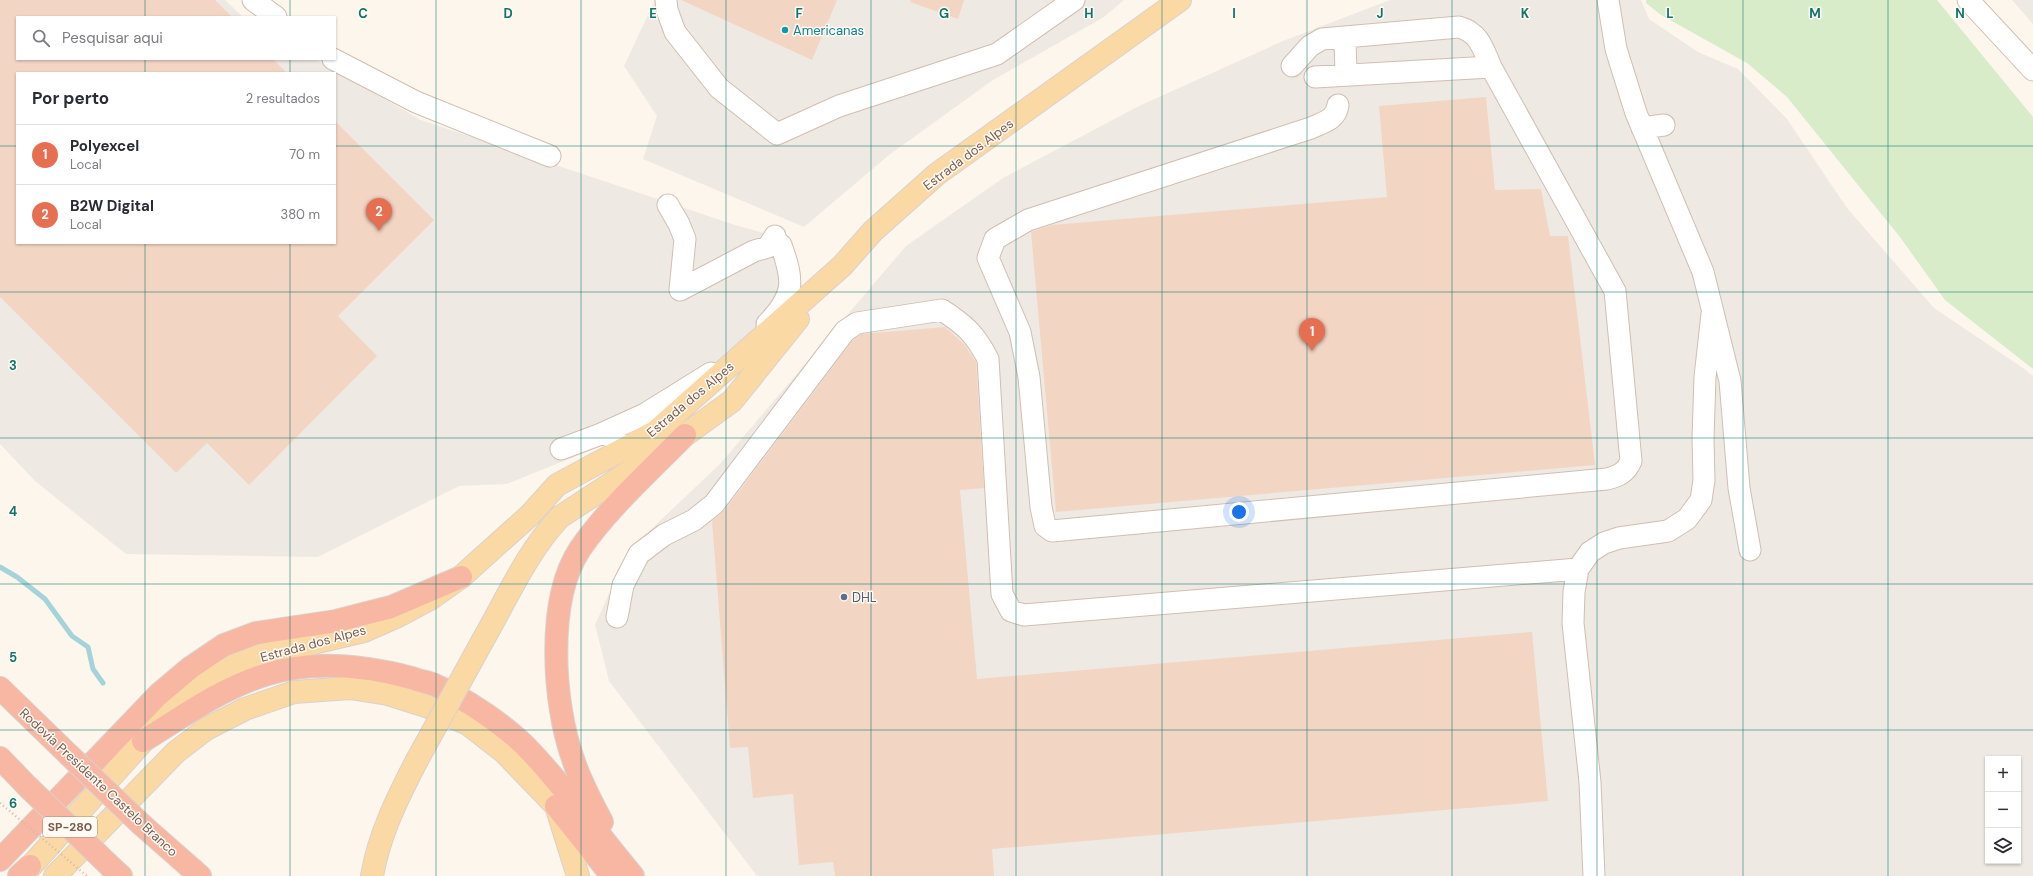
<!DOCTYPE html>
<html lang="pt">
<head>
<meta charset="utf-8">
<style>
	:root { --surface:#fff; --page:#f2f2f3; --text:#2b2b33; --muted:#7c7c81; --line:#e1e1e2; --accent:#e76f51 }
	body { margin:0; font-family:"DM Sans",sans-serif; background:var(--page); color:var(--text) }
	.controls { position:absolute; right:12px; bottom:12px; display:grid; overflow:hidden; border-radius:0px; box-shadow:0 1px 3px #0004 }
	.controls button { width:36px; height:36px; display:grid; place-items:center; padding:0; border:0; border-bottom:1px solid var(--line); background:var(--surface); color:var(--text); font:20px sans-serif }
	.you { position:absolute; left:1239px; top:512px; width:14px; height:14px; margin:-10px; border:3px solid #fff; border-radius:50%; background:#1a73e8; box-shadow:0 0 0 6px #1a73e833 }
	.badge { display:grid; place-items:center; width:26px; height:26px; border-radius:50%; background:var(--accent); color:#fff; font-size:13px; font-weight:700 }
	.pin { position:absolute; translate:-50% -33px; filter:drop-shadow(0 1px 2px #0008) }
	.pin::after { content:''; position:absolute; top:21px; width:14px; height:12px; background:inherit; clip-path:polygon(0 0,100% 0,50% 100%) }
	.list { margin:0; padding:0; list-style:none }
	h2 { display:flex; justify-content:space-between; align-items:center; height:52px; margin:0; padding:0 16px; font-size:17px }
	h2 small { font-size:13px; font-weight:400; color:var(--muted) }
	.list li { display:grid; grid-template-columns:26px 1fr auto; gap:12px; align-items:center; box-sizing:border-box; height:60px; padding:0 16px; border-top:1px solid var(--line) }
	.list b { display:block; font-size:15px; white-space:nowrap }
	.list p { margin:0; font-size:13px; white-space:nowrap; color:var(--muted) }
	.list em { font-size:13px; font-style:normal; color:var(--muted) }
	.icon { flex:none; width:22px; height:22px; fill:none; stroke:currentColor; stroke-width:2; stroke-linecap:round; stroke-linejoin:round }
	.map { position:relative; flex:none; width:2033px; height:876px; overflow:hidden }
	.search { position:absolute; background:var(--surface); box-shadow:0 1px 3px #0004; left:16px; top:16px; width:320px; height:44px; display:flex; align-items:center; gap:10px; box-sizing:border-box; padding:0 14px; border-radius:0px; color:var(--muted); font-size:15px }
	.panel { position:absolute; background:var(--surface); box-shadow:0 1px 3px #0004; left:16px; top:72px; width:320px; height:172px; border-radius:0px }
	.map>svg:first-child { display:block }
	.industrial { fill:#efe9e4; fill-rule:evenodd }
	.green { fill:#d8ecc9 }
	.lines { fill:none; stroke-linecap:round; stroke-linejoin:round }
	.stream { stroke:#a5d3da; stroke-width:5 }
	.building { fill:#f3d5c3 }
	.minor-casing { stroke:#d1beb0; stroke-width:23 }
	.major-casing { stroke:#dad1cd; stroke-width:24 }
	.highway-casing { stroke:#dad1cd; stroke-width:24 }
	.minor { stroke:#fff; stroke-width:21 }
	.major { stroke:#fbd9a5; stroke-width:22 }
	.highway { stroke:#f7b7a3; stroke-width:22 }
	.major-bridge-casing { stroke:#dad1cd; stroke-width:24; stroke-linecap:butt }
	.highway-bridge-casing { stroke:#dad1cd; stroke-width:24; stroke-linecap:butt }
	.path-bridge { stroke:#d9b8a5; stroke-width:2.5; stroke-dasharray:1 3; stroke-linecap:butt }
	.major-bridge { stroke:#fbd9a5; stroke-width:22 }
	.highway-bridge { stroke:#f7b7a3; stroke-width:22 }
	.grid { fill:none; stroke:#0f766e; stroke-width:1; stroke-opacity:0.55 }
	.culture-dot { fill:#0f9aa8; stroke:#fffaf3; stroke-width:1.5 }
	.service-dot { fill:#5c6f8a; stroke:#fffaf3; stroke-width:1.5 }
	.labels { text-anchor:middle; stroke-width:3; stroke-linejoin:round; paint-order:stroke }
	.shield { fill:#fffaf3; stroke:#a28b7f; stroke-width:1 }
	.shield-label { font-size:12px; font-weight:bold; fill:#7a5c4d }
	.culture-label { font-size:13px; fill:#0d838f; stroke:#fffaf3; text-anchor:start }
	.street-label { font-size:13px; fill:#7a5c4d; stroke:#fffaf3 }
	.service-label { font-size:13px; fill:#4e5e75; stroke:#fffaf3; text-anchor:start }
	.grid-label { font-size:13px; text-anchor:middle; font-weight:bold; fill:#0f766e; stroke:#fffaf3; stroke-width:3; stroke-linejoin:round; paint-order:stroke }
</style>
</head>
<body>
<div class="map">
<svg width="2033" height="876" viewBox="0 0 2033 876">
	<rect width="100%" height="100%" fill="#fdf6ec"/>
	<path class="industrial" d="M0 0H225L243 17H17V59H315L421 120 735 225 775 236 791 251 800 270 799 282 736 364 658 423 507 484 459 486 318 557 126 554 35 481 0 444ZM17 73H335V243H17Z
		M655 0H1124L1104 17 993 80 889 155 804 227 643 159 657 116 624 66Z
		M1390 0H1641L1649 19 1698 52 1738 69 1787 119 1847 208 1934 308 2023 368 2033 376V876H757L609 681 595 625 628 551 720 464 906 246 1003 178 1139 106 1283 41ZM1988 759H2018V861H1988Z
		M2012 0H2033V24Z"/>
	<path class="green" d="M1646 0H1937L2033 117V369L1945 300 1900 237 1787 97 1747 63 1661 15 1646 3Z"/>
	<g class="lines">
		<path class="stream" d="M0 567 17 577 45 599 72 636 88 647 93 669 103 683"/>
	</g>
	<path class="building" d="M0 0H215L232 17H17V59H273L287 73H17V243H335V121L434 220 338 316 377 356 249 485 207 443 176 473 0 297Z
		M681 0H837L812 60Z
		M911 0H964L958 19 910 2Z
		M1486 97 1495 190 1541 189 1550 236H1568L1595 465 1056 512 1031 232 1052 225 1387 197 1379 106Z
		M945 327 964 344 976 362 984 488 960 490 977 679 1532 632 1548 801 992 849 994 876H835L833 862 799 865 793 794 753 798 748 747 730 748 712 521 724 511 853 340 861 334 874 333Z"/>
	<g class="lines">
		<g class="minor-casing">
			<path id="minor" d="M253 0 276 17
				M666 0 667 10 675 32 719 88 777 134 839 106 997 54 1074 0
				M1608 0 1616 49 1636 113 1703 272 1730 381 1739 488 1750 550
				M1968 0 2033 70
				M1345 37 1346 75
				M333 59 416 102 550 156
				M1292 66 1310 46 1322 39 1459 27C1480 33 1483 49 1491 67L1615 291 1631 461C1626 473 1618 476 1607 479L1052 531 1045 526 1041 507 1029 377 1020 332 988 258 995 239 1028 220 1311 128C1324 122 1336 120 1338 105
				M1315 77 1491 67
				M1642 128 1664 125
				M668 205 679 224 685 239 680 290
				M680 290 754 251 768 247 775 236
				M767 324C795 295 794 281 781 245
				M601 434 645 414 711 373
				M561 449 601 434 616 437
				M617 617 623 585 639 554 664 535 694 520 714 504 845 331 857 323 942 310C965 325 975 334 988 359L1002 594 1011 611 1024 615 1578 569
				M1594 876 1590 782 1573 623 1574 592 1578 569 1590 552 1604 543 1619 538 1668 531 1687 519 1701 500 1704 480 1703 438 1705 377 1712 314"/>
		</g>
		<g class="major-casing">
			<path id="major" d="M483 640C506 600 528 550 560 517L685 435 732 401 798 319
				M22 876 171 710 200 685 233 666 262 655 364 631 398 616 430 599 461 577 530 515 557 485 655 432 842 266 873 231 937 174 1180 0
				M55 876 176 752 206 729 245 709 294 692 350 688 388 694 426 706 468 724 504 752 556 806 578 876
				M372 876C379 835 397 799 416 762"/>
		</g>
		<g class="highway-casing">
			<path id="highway" d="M0 688 69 755
				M143 741C182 717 223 687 268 674 314 660 366 666 412 678 419 681 428 682 435 685 466 699 508 727 531 752 568 791 599 836 633 876
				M0 758 28 787
				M556 806 612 876
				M602 822C591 801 580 781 573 759 553 703 546 600 580 549 609 507 650 471 685 435
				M142 825 200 876
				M0 860 158 695 190 668 224 645 256 633 336 621 391 607 461 577
				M111 867 121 876
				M19 876 30 866"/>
		</g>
		<use href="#minor" class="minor"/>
		<use href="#major" class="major"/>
		<use href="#highway" class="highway"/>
		<g class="major-bridge-casing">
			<path id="major-bridge" d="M416 762 483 640"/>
		</g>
		<g class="highway-bridge-casing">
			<path id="highway-bridge" d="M69 755 142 825
				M28 787 111 867"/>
		</g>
		<path class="path-bridge" d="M0 803 87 876"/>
		<use href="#major-bridge" class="major-bridge"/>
		<use href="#highway-bridge" class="highway-bridge"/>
	</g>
	<path class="grid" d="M145 0V17M290 0V17M436 0V876M581 0V876M726 0V876M871 0V876M1016 0V876M1162 0V876M1307 0V876M1452 0V876M1597 0V876M1743 0V876M1888 0V876M145 59V73M290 59V73M0 146H17M335 146H2033M145 243V876M290 243V876M0 292H2033M0 438H2033M0 584H2033M0 730H2033"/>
	<circle class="culture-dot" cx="785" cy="30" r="4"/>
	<circle class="service-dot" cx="844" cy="597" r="4"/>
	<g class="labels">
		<rect class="shield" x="43" y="817" width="54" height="20" rx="3"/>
		<g class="shield-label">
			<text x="70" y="831">SP-280</text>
		</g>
		<g class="culture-label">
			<text x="793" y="35">Americanas</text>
		</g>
		<g class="street-label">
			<text transform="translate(968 154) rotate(-37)" y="5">Estrada dos Alpes</text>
			<text transform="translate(690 399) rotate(-40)" y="5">Estrada dos Alpes</text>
			<text transform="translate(313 643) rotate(-15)" y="5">Estrada dos Alpes</text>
			<text transform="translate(99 782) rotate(43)" y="5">Rodovia Presidente Castelo Branco</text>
		</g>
		<g class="service-label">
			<text x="852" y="602">DHL</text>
		</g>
	</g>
	<g class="grid-label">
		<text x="363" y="18">C</text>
		<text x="508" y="18">D</text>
		<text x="653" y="18">E</text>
		<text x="799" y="18">F</text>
		<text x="944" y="18">G</text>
		<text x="1089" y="18">H</text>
		<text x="1234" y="18">I</text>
		<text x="1380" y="18">J</text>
		<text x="1525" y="18">K</text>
		<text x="1670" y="18">L</text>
		<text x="1815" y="18">M</text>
		<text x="1960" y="18">N</text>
		<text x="13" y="370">3</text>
		<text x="13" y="516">4</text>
		<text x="13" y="662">5</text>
		<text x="13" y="808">6</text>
	</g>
</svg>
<div class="controls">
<button>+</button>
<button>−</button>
<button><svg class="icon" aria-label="layers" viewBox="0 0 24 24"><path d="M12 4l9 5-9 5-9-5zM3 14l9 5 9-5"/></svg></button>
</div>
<div class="you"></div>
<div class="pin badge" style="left:1312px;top:351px">1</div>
<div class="pin badge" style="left:379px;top:231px">2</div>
<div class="search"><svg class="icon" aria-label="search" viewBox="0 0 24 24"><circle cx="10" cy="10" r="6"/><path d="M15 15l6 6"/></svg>Pesquisar aqui</div>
<section class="panel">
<h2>Por perto<small>2 resultados</small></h2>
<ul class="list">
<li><span class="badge">1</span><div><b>Polyexcel</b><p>Local</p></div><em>70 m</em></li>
<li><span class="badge">2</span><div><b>B2W Digital</b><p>Local</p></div><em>380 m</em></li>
</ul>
</section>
</div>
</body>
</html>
